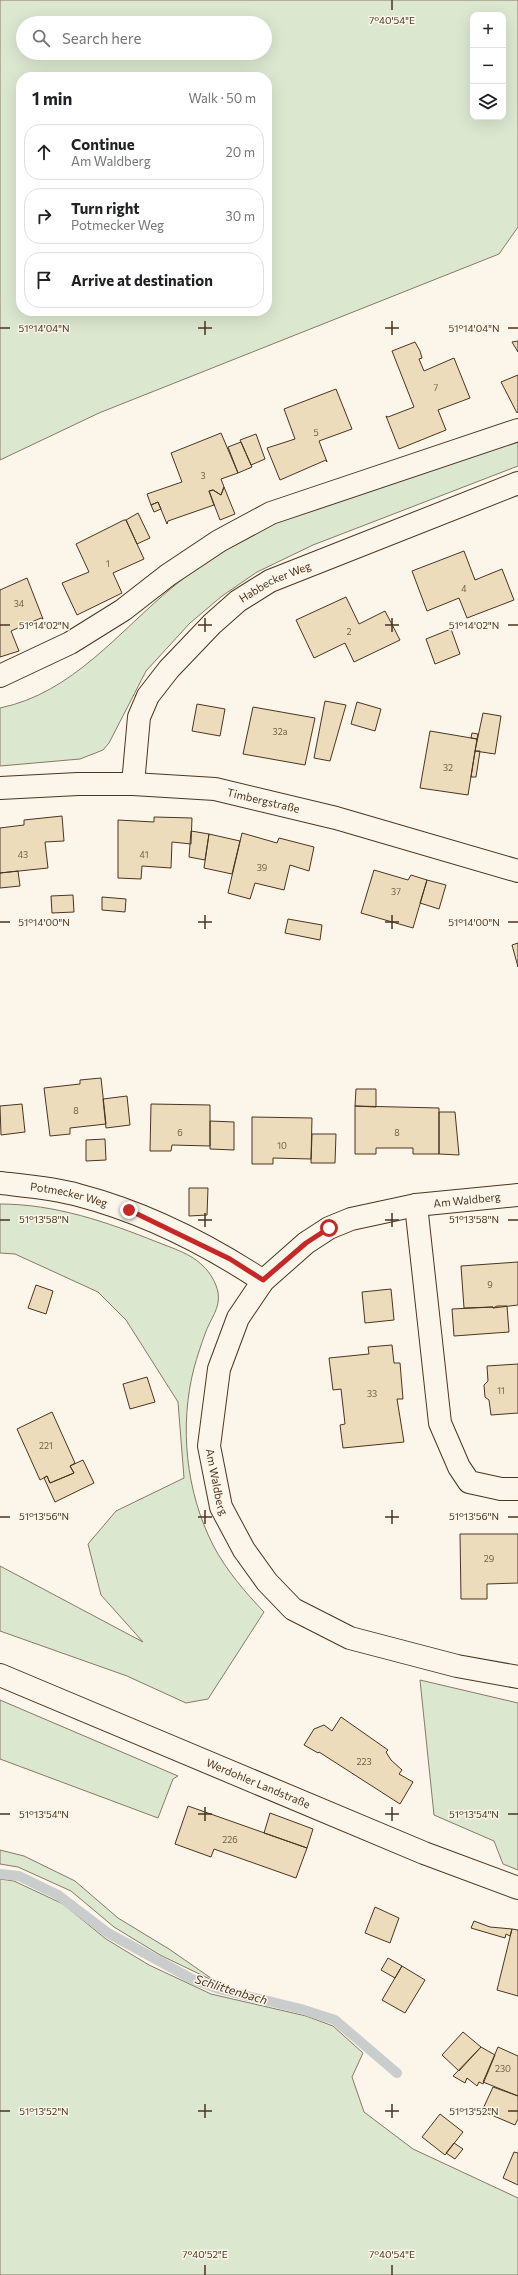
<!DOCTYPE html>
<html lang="en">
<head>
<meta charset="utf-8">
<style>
	:root { --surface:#fff; --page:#f6f6f6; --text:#202124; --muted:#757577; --line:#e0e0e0 }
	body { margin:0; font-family:Commissioner,sans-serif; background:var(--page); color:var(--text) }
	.controls { position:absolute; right:12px; top:12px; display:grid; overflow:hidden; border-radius:8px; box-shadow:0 4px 16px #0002 }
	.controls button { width:36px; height:36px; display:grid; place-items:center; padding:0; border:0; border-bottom:1px solid var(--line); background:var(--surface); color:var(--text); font:20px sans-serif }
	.stop { position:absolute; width:12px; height:12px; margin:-9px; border:3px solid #c62828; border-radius:50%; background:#fff }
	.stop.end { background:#c62828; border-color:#fff; box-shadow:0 1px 4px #0008 }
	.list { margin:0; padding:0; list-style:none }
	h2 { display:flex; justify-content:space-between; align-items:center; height:52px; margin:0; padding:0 16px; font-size:17px }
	h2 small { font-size:13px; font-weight:400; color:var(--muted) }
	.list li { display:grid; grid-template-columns:26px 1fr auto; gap:12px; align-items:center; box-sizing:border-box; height:56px; margin:0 8px 8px; padding:0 8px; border:1px solid var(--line); border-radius:16px }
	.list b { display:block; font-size:15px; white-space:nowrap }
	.list p { margin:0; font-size:13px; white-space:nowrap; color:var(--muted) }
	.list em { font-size:13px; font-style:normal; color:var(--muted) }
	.icon { flex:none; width:22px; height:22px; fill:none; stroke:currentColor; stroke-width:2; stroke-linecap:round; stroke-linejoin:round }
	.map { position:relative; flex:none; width:518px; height:2275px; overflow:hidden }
	.search { position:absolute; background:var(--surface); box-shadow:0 4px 16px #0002; left:16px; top:16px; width:256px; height:44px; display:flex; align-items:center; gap:10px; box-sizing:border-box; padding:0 14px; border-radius:22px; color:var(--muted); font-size:15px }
	.panel { position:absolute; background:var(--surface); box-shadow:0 4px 16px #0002; left:16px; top:72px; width:256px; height:244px; border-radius:16px }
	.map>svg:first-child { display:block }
	.green { fill:#dce7d0; stroke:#887966; fill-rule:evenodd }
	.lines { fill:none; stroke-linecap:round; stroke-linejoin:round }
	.stream { stroke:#c9cecd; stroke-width:10 }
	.building { fill:#ecdcbc; stroke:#4a3520 }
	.minor-casing { stroke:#4a3520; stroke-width:24 }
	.primary-casing { stroke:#4a3520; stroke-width:24 }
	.minor { stroke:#fbf6e9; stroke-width:22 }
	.primary { stroke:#fbf6e9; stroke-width:22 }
	.route { stroke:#c62828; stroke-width:5 }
	.ticks { fill:none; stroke:#4a3520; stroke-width:1.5 }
	.labels { text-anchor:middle; stroke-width:3; stroke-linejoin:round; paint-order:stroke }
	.number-label { font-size:9px; fill:#725f47 }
	.street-label { font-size:11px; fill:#4a3520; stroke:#fbf6e9 }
	.water-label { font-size:12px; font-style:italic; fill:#4a3520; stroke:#fbf6e9 }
	.ticks-label { font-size:10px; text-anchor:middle; fill:#4a3520; stroke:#fbf6e9; stroke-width:3; stroke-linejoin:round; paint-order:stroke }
</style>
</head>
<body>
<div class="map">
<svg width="518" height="2275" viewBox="0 0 518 2275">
	<rect width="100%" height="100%" fill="#fbf6e9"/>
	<path class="green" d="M0 0H518V227L499 254 99 413 0 460ZM473 15H503V117H473ZM23 23H265V53H23ZM21 77H267V311H21Z
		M518 440V466L313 545 257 572 222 596 190 623 146 671 109 743 103 750 80 759 0 766V708C73 693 119 631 174 586 206 559 242 538 280 521Z
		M0 1204C55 1204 107 1222 157 1242 172 1248 192 1254 203 1266 210 1272 216 1283 218 1292 221 1308 210 1319 205 1334 201 1345 197 1357 194 1368 179 1426 186 1492 213 1545 226 1570 245 1592 264 1612L208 1699 186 1703 127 1676 0 1631V1566L143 1642 101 1595 88 1544 116 1511 184 1478 178 1402 126 1320 98 1292 15 1254 0 1253Z
		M420 1680 518 1703V1870L503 1864 494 1841 434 1815Z
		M0 1700 178 1776 173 1779 158 1818 0 1759Z
		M0 1850 24 1856 75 1881 118 1918 169 1949 218 1983 160 1955 114 1927 71 1891 18 1867 0 1864Z
		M0 1879 14 1881 63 1904 106 1939 149 1965 211 1994 306 2016 333 2026 363 2053 352 2077 364 2112 413 2149 518 2198V2275H0Z"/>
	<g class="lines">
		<path class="stream" d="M0 1874 19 1876 58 1895 108 1933 192 1979 219 1989 301 2009 335 2020 397 2073"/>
	</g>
	<path class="building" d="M518 341V352L512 342Z
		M415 342 420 351 422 358 419 359 424 371 454 358 470 398 438 410 446 430 399 449 386 416 388 417 414 407 392 351Z
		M518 375V412L517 413 501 382Z
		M336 389 352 429 319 441 327 462 326 460 280 480 267 448 295 439 284 409Z
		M221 433 238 473 221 479 224 487 221 495 213 490 209 491 214 505 168 521 167 524 158 502 151 505 147 494 182 482 171 453Z
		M256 434 265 459 251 465 240 440Z
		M241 442 252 467 238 473 228 447Z
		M224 487 235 514 220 520 209 491 213 490 221 495Z
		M158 502 161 509 154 512 151 505Z
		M138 513 150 538 137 544 126 520Z
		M124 520H126L144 559 113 573 122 593 77 615 62 583 89 572 76 544Z
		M464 551 475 580 502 569 514 600 467 618 459 598 427 611 412 571Z
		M27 578 43 619 41 618 11 631 19 651 0 657V590Z
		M346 597 359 624 385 611 400 640 354 662 345 643 314 658 296 620Z
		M451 629 460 654 435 664 426 639Z
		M325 701 346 705 330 761 314 758Z
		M357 702 381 709 375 731 351 724Z
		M197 704 225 709 220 736 192 731Z
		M253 707 315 718 305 765 243 754Z
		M483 713 501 716 495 754 475 751Z
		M430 731 477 739 468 795 420 788Z
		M472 733 478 734 477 739 471 738Z
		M475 751H480L476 777H471Z
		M62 816 64 841 45 842 48 868 0 873V828L24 825V820Z
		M154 817 192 818 191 844 172 842 171 868 142 866 141 879 118 878V820L154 822Z
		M191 831 209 834 205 860 189 857Z
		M242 833 277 843 279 838 314 847 309 871 290 865 284 890 255 883 250 899 228 893Z
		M209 834 240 841 232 874 204 868Z
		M374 870 408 880 411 875 427 880 413 928 361 913Z
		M18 871 20 886 0 888V873Z
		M427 880 446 885 439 909 420 903Z
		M73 895 74 912 52 913 51 896Z
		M102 897 126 899 125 912 102 910Z
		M288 919 322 925 320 940 285 933Z
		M518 943V967L512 945Z
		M101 1078 106 1124 70 1128V1134L50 1136 44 1088 80 1084V1080Z
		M356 1089H376V1107L355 1106Z
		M127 1096 130 1125 106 1128 103 1099Z
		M22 1104 25 1132 1 1135 0 1106Z
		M151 1104 210 1105V1146L172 1145 171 1151H150Z
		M355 1106 439 1108V1154H413V1148H376V1154H355Z
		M439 1112H455L459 1155 439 1154Z
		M252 1117 312 1118 311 1159 273 1158V1164H252Z
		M210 1121 234 1122V1150L210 1149Z
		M312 1134H336L335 1163H311Z
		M105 1139 106 1160 86 1161V1140Z
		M189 1188H208L207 1215 189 1216Z
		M518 1262V1305L493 1308V1307L464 1308 461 1266Z
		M36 1285 53 1291 46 1314 28 1308Z
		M391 1289 394 1320 365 1323 362 1292Z
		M497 1306H507L509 1332 454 1336 452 1309 493 1307V1308Z
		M392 1345 394 1363H400L403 1399H397L404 1442 343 1448 340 1425 345 1424 341 1389 333 1390 329 1358 369 1354 368 1347Z
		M518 1364V1413L491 1415 489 1400 485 1397 484 1385 488 1381 487 1366Z
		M147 1377 155 1402 130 1409 123 1384Z
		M52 1412 75 1463 70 1466 74 1473 50 1483 47 1476 40 1480 17 1429Z
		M83 1460 94 1483 55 1502 44 1478 47 1476 50 1483 74 1473 70 1466Z
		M460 1534H518V1583L487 1584V1599H461Z
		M341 1717 388 1750 386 1752 391 1760 402 1770 399 1774 413 1782 400 1804 319 1752 318 1753 304 1745 314 1729 324 1725 332 1731Z
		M188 1806 307 1848 296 1878 214 1849 211 1857 175 1844Z
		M270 1813 313 1829 307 1848 264 1833Z
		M375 1907 399 1918 390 1943 365 1933Z
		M474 1921 490 1927 512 1929 510 1936 506 1934 505 1938 471 1928Z
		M512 1929 518 1930V1996L497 1990Z
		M388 1958 402 1966 395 1978 381 1970Z
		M402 1966 425 1980 405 2013 382 2000Z
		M463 2032 481 2047 459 2071 442 2055Z
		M481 2047 495 2055 483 2084 479 2082 477 2086 467 2078 465 2083 453 2076Z
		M498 2047 518 2056V2096L483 2082Z
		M493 2087 518 2096V2119L515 2125 482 2111Z
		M440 2114 463 2132 445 2155 422 2137Z
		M454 2143 463 2149 455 2159 446 2153Z
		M514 2152 518 2153V2185L503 2178Z"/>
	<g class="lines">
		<g class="minor-casing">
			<g id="minor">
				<path d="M0 676 70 643 123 610 168 575 219 541 271 513 518 430"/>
				<path id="s1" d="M133 784 139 717 148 696 169 669 212 624 238 601 270 581 518 483"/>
				<path id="s2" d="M0 788 78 784H133L215 789 336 818 518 871"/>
				<path id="s3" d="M0 1183C26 1186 53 1188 78 1195 143 1212 207 1244 263 1281"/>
				<path id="s4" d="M518 1195 416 1205 351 1219 329 1228 306 1243 263 1281 238 1318 219 1369 209 1446 221 1507 244 1550 267 1582 293 1609 350 1638 457 1666 518 1677"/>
				<path d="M416 1205 440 1423 459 1467 469 1482 501 1489H518"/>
			</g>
		</g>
		<g class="primary-casing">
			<g id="primary">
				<path id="s5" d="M0 1675 424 1853 518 1888"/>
			</g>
		</g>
		<use href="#minor" class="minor"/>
		<use href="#primary" class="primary"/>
	</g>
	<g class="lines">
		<path class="route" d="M129 1210 230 1259 263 1280 306 1243 329 1228"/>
	</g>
	<path class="ticks" d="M392 0V10M205 321V335M392 321V335M0 328H10M198 328H212M385 328H399M508 328H518M205 618V632M392 618V632M0 625H10M198 625H212M385 625H399M508 625H518M205 915V929M392 915V929M0 922H10M198 922H212M385 922H399M508 922H518M205 1213V1227M392 1213V1227M0 1220H10M198 1220H212M385 1220H399M508 1220H518M205 1510V1524M392 1510V1524M0 1517H10M198 1517H212M385 1517H399M508 1517H518M205 1807V1821M392 1807V1821M0 1814H10M198 1814H212M385 1814H399M508 1814H518M205 2104V2118M392 2104V2118M0 2111H10M198 2111H212M385 2111H399M508 2111H518M205 2265V2275M392 2265V2275"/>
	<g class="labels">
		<g class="number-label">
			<text x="436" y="391">7</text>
			<text x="316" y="436">5</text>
			<text x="203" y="479">3</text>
			<text x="108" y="567">1</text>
			<text x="464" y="592">4</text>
			<text x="19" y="607">34</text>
			<text x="349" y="635">2</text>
			<text x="280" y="735">32a</text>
			<text x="448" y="771">32</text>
			<text x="23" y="858">43</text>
			<text x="144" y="858">41</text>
			<text x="262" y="871">39</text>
			<text x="396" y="895">37</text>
			<text x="76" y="1114">8</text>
			<text x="180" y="1136">6</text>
			<text x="397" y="1136">8</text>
			<text x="282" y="1149">10</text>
			<text x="490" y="1288">9</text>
			<text x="501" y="1394">11</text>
			<text x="372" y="1397">33</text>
			<text x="46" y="1449">221</text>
			<text x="489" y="1562">29</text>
			<text x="364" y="1765">223</text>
			<text x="230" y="1843">226</text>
			<text x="503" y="2072">230</text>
		</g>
		<g class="street-label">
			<text dy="4" stroke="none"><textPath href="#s1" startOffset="263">Habbecker Weg</textPath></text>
			<text dy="4" stroke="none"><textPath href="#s2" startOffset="265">Timbergstraße</textPath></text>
			<text dy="4" stroke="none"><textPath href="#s3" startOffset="70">Potmecker Weg</textPath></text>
			<text transform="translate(467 1200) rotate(-6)" y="4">Am Waldberg</text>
			<text dy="4" stroke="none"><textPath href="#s4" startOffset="491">Am Waldberg</textPath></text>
			<text dy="4" stroke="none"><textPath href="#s5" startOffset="280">Werdohler Landstraße</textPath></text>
		</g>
		<g class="water-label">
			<text transform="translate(231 1990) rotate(17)" y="4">Schlittenbach</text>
		</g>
	</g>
	<g class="ticks-label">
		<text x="392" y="24">7°40'54"E</text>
		<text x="44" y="332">51°14'04"N</text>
		<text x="474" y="332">51°14'04"N</text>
		<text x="44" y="629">51°14'02"N</text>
		<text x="474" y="629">51°14'02"N</text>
		<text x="44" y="926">51°14'00"N</text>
		<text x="474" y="926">51°14'00"N</text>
		<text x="44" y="1223">51°13'58"N</text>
		<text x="474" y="1223">51°13'58"N</text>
		<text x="44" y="1520">51°13'56"N</text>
		<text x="474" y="1520">51°13'56"N</text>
		<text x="44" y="1818">51°13'54"N</text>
		<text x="474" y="1818">51°13'54"N</text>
		<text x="44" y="2115">51°13'52"N</text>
		<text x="474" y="2115">51°13'52"N</text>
		<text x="205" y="2258">7°40'52"E</text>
		<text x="392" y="2258">7°40'54"E</text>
	</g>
</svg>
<div class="controls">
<button>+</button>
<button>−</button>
<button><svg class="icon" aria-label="layers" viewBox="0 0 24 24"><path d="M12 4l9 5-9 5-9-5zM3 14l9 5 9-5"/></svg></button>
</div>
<div class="stop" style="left:329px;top:1228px"></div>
<div class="stop end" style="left:129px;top:1210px"></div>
<div class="search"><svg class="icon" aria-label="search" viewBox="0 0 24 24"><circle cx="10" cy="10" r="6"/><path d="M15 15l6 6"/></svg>Search here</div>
<section class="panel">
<h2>1 min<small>Walk · 50 m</small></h2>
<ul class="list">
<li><svg class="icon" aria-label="ahead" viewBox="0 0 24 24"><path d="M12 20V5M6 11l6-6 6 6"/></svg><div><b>Continue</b><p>Am Waldberg</p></div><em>20 m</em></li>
<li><svg class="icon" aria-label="right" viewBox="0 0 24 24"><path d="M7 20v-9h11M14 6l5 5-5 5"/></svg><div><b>Turn right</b><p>Potmecker Weg</p></div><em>30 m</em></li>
<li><svg class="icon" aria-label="arrive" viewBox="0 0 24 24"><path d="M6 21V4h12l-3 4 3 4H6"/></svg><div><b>Arrive at destination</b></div></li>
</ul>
</section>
</div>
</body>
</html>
